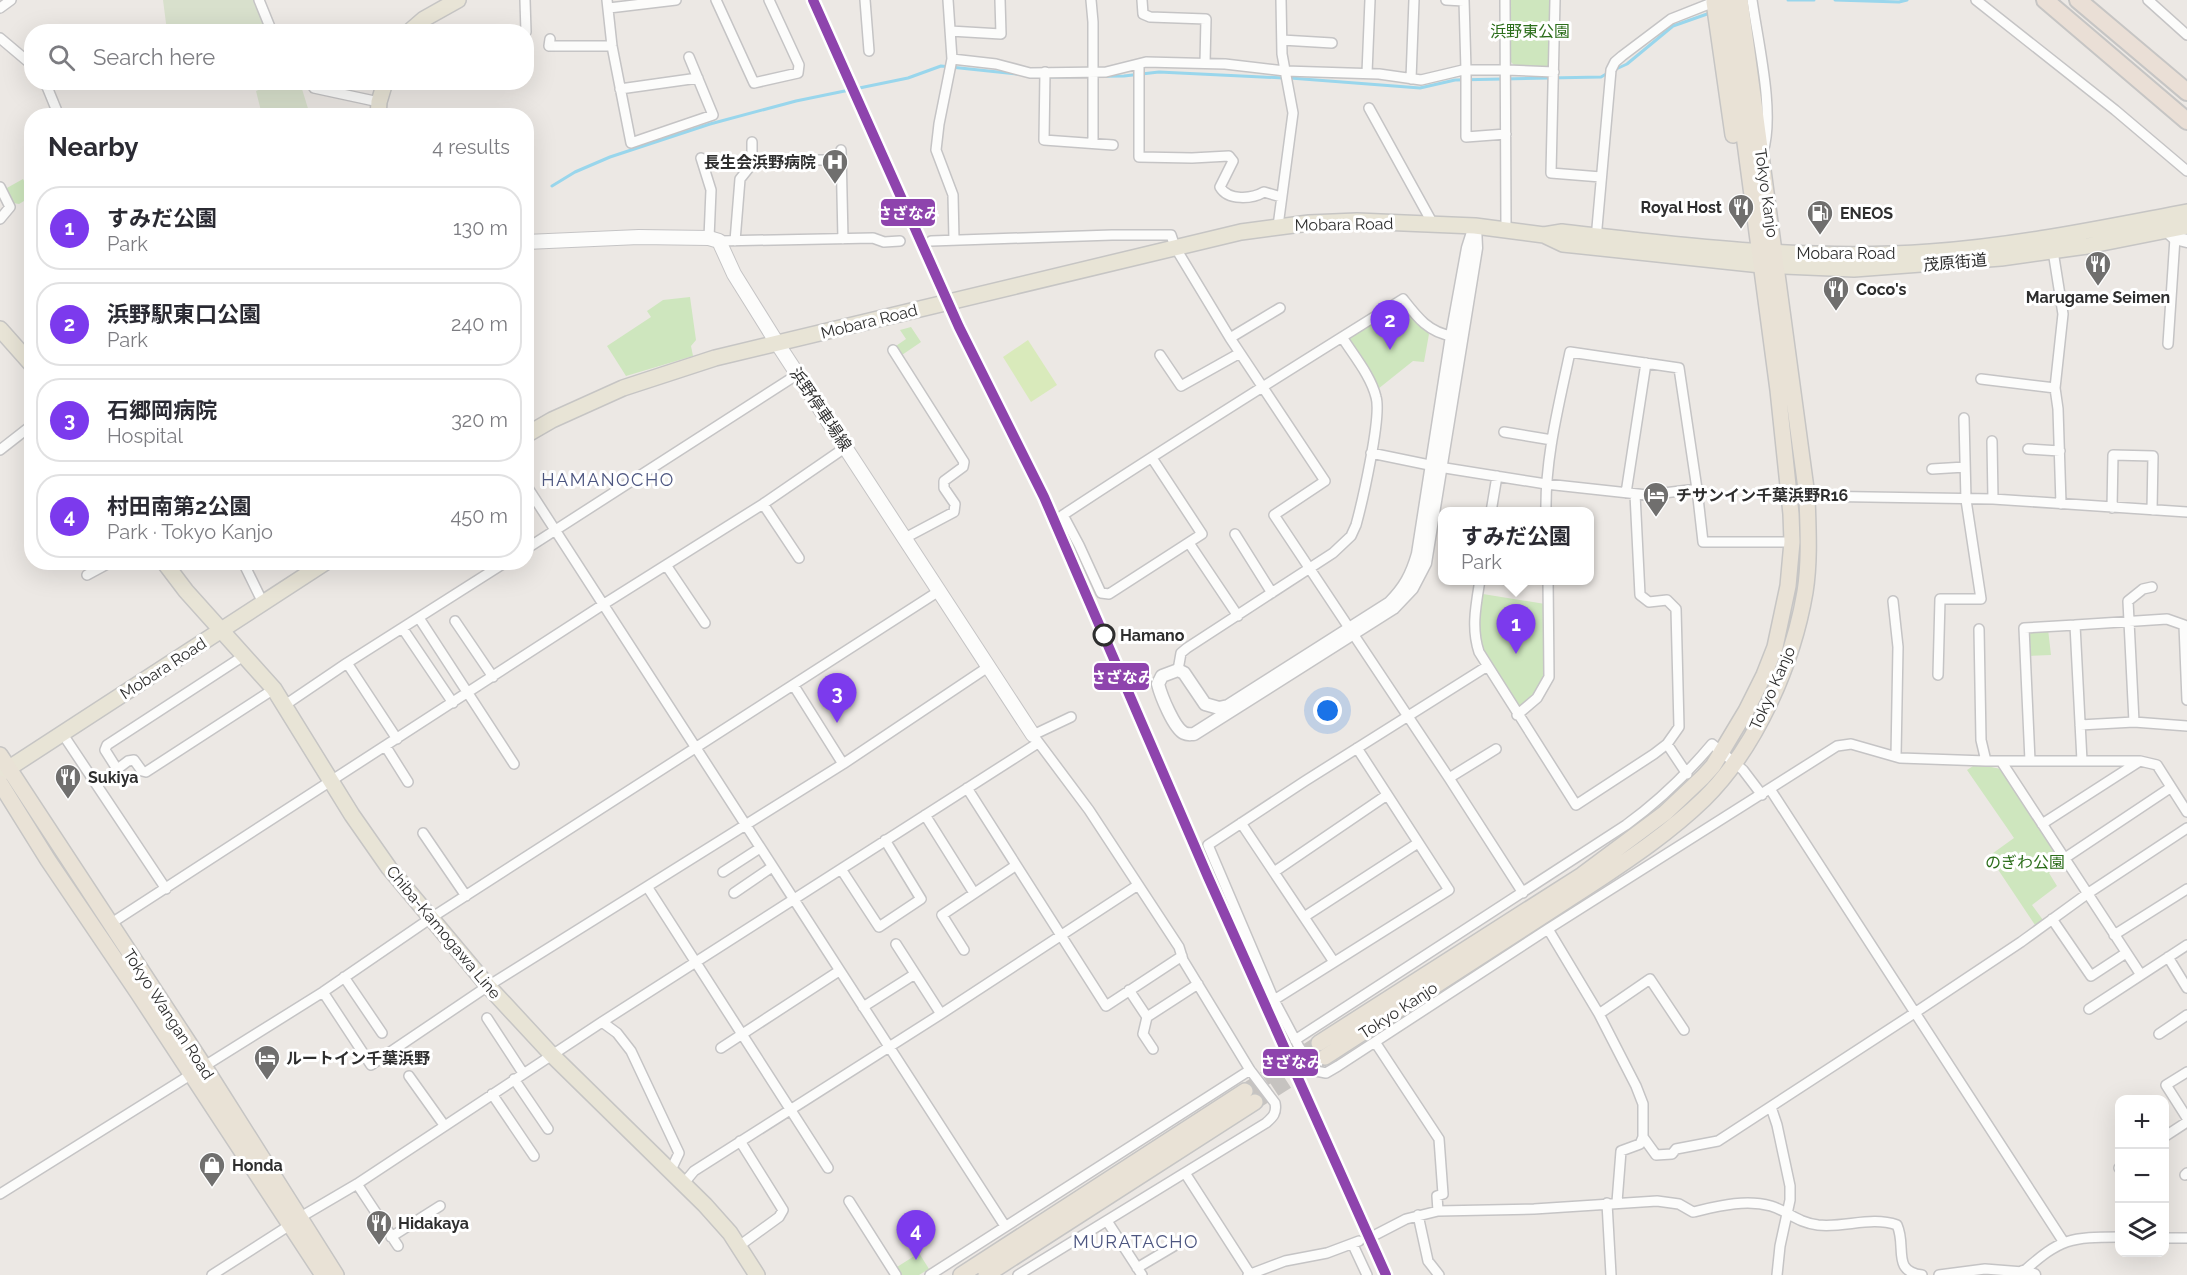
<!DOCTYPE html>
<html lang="en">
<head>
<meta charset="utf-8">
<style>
	:root { --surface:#fff; --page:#f7f7f7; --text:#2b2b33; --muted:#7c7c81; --line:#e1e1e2; --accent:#7c3aed }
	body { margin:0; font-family:Raleway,"Noto Sans JP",sans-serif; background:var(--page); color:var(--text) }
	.controls { position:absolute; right:18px; bottom:18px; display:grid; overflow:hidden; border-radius:12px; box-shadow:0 6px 24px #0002 }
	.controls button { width:54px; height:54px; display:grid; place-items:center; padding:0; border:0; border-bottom:2px solid var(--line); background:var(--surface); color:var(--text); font:30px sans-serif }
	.you { position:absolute; left:1328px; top:711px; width:21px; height:21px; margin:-15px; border:4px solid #fff; border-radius:50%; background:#1a73e8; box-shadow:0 0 0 9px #1a73e833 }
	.badge { display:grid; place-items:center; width:39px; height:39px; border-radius:50%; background:var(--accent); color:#fff; font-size:20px; font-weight:700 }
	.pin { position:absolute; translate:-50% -50px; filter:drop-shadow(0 2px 3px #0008) }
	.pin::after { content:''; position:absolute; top:32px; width:21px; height:18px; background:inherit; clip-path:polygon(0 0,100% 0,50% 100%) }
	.popup { position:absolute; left:1438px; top:507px; width:156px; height:78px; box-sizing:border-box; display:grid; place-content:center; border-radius:12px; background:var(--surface); filter:drop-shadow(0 2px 4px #0005); font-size:20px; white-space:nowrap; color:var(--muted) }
	.popup b { font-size:22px; color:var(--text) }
	.popup::after { content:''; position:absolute; left:50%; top:100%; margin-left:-12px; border:12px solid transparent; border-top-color:var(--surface) }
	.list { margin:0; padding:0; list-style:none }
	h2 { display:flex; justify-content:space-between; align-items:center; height:78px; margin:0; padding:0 24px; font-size:26px }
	h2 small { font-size:20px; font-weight:400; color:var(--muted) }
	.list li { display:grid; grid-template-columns:39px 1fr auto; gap:18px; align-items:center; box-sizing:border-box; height:84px; margin:0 12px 12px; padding:0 12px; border:2px solid var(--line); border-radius:24px }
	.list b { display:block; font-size:22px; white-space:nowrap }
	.list p { margin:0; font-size:20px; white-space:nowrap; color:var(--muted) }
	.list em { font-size:20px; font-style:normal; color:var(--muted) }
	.icon { flex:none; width:33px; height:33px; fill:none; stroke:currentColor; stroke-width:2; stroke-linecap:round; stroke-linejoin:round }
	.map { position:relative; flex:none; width:2187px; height:1275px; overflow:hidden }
	.search { position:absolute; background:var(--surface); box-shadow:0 6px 24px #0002; left:24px; top:24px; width:510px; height:66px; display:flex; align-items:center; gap:15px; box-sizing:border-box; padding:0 21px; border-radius:24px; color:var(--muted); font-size:22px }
	.panel { position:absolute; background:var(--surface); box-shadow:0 6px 24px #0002; left:24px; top:108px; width:510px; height:462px; border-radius:24px }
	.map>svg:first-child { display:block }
	.green { fill:#cee6be }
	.cemetery { fill:#d8e0cc }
	.pitch { fill:#d9eabb }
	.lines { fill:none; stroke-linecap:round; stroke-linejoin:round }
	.stream { stroke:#99d6ec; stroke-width:3 }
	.minor-tunnel { stroke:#c6c3c0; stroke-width:9; stroke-dasharray:9 4.5; stroke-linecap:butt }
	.trunk-tunnel { stroke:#c6c3c0; stroke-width:15; stroke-dasharray:15 8; stroke-linecap:butt }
	.minor-casing { stroke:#c5c4c5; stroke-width:12 }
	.tertiary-casing { stroke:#c5c4c5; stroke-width:15 }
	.secondary-casing { stroke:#c5c4c5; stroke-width:16 }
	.primary-casing { stroke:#c6c5c4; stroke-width:18 }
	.trunk-casing { stroke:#c6c5c4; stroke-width:18 }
	.motorway-casing { stroke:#c6c5c4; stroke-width:20 }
	.minor { stroke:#fcfcfb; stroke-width:9 }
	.tertiary { stroke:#fcfcfb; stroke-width:12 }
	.secondary { stroke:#fcfcfb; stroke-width:14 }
	.primary { stroke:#e8e4d6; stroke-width:15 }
	.trunk { stroke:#e9e2d6; stroke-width:15 }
	.motorway { stroke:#eadfd6; stroke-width:16 }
	.rail-1-casing { stroke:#fff; stroke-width:15 }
	.rail-1 { stroke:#8e44ad; stroke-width:10 }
	.stop-dot { fill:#fff; stroke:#2e2e2e; stroke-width:3 }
	.labels { text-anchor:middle; stroke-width:6; stroke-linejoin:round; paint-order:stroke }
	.park-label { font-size:16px; fill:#2c6e1b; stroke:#fff }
	.poi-label { font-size:16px; font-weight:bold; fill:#2e2e2e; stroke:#fff; text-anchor:start }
	.street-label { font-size:16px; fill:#2e2e2e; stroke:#fff }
	.stop-label { font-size:16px; font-weight:bold; fill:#2e2e2e; stroke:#fff; text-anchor:start }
	.neighbourhood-label { font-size:18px; letter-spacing:1.5px; fill:#4d5680; stroke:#fff }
	.line-badge { stroke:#fff; stroke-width:2 }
	.badge-label { font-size:16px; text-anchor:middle; font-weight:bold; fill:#fff }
</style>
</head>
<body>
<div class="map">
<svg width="2187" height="1275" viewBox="0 0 2187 1275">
	<rect width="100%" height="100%" fill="#ece8e4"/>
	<path class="green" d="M1510 0H1551L1549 69H1518L1511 62Z
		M23 179 28 189 24 192V201L19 204 13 203 5 189Z
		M690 297 696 340 691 346 693 356 626 376 607 346 651 317 647 311 663 300Z
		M1403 303 1414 321 1429 334 1424 362 1413 361 1378 389 1347 338Z
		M911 327 921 342 899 357 893 348 906 339 900 330Z
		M1483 594 1545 604C1545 635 1556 693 1519 706L1483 649 1479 621Z
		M2048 629 2051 655 2029 656 2027 637 2033 631Z
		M1976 764 2001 769 2062 863 2049 873 2057 886 2032 905 2043 920 2035 925 1989 856 2014 838 1967 770Z
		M919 1253 929 1269 919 1275H902L897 1267Z"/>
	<path class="cemetery" d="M163 0H255L268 31H167Z
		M264 83H307L308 85 302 89 310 115H262L256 91 266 87Z"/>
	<path class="pitch" d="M1028 340 1057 385 1031 402 1003 357Z"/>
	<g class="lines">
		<path class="stream" d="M1788 0H1814
			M1835 0 1899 2 1907 0
			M1614 70 1627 64 1673 26 1710 13
			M1047 77 1124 76 1159 72 1283 78
			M1290 78 1420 88 1455 80 1601 77 1608 73
			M552 186 575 172 610 157 710 124 796 101 908 78 941 66 1017 74"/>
		<path class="minor-tunnel" d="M1359 1241 1377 1234"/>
		<path class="trunk-tunnel" d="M1245 1091 1319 1043
			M1255 1102 1325 1057"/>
		<g class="minor-casing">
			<path id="minor" d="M259 0 272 32
				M525 0 526 32
				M607 0 612 46 631 143 713 115 689 57
				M716 0 754 83 798 73 799 65 769 0
				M865 0 869 51
				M948 0 952 59 939 124 936 150 953 195 954 240
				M1091 0 1093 22V143
				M1142 0 1143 14 1150 17 1206 19 1205 63
				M1446 0 1464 1
				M1464 0 1466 70V137L1506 134
				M1505 0 1506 229
				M1555 0 1551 173 1601 177
				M1752 0C1758 43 1775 112 1763 152
				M1976 0 2115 110 2187 171
				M2148 0 2187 35
				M0 8 11 0
				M609 8 676 0
				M950 31 1001 34 1000 0
				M0 38 32 65
				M550 39 549 46H612
				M1282 40 1332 43
				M952 59 996 64 1030 73 1106 72 1146 62 1225 64 1285 71 1379 74 1421 80 1463 70H1506L1554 72
				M1139 64V157L1192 158 1229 156 1233 161 1220 187C1228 201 1252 199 1264 192L1281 197
				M1045 72 1044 140 1113 145
				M1367 73 1370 0
				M1411 79 1414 0
				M45 82 59 116
				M311 82 314 88 379 102
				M620 89 698 78
				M1369 108 1433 224
				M841 150 843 239
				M701 158 711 190 709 238
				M787 160H840
				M0 187 10 207 0 219
				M1278 226 1293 113 1282 54 1281 0
				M1596 239 1611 70 1615 62 1622 56 1671 19 1714 2 1713 0
				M719 241 873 238 884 242 900 241
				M735 241 740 179 752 164V142
				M931 241 1112 235H1171L1175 247 1230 338 1325 481 1274 515 1449 778 1523 893
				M2053 251 2063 314 2055 388
				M1230 338 1280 308
				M2168 344 2175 238
				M893 350 964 462 963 467 944 481V488L955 504 954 512 905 538
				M1160 355 1181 386 1240 353
				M1981 379 2055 388 2058 409 2061 504
				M1504 432 1552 440
				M1992 441 1993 499
				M2028 449 2060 451
				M0 450 32 425
				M1371 453 1439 467 1546 484 1647 495 1697 489
				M1152 458 1202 534 1109 594 1101 593 1079 545 1063 515C1175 441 1289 370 1403 299 1417 317 1428 332 1452 336
				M1932 469 1965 467
				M526 485 1005 1226
				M1626 493 1646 363
				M1807 496 1993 499 2187 512
				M763 504 799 558
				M2112 508 2113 455 2153 456 2152 510
				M1491 512 1497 476
				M1546 512C1545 457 1559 405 1570 352L1679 368 1697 489 1703 542H1792
				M1235 534 1272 593
				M1189 543 1238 616
				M526 549 798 374
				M243 562 263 603
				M666 565 705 623
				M87 575 111 562
				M1480 580C1476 605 1471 628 1479 652L1576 805 1654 754 1667 744 1679 727 1676 609 1667 600 1649 602 1640 595 1635 494
				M1893 601 1898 647 1896 756
				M419 618 514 764
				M455 621 493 677
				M2075 625 2167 619 2184 625 2187 700
				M403 629 453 703
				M1979 629 1981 740 1986 761
				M347 663 397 739
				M1486 667 1305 781 1208 845 1274 1000 1299 1047 1316 1071 1326 1073 1338 1066 1548 929 1837 746 1851 744 1900 758 1986 761H2140L2157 765 2187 812
				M1178 670 1181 653 1187 648 1333 553 1351 536 1356 525C1362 503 1382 416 1376 397 1371 376 1354 356 1342 337
				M1938 675 1940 599H1981L1966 500 1964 418
				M794 686 843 764
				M285 705 347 663 506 562
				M1517 715 1537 698 1549 677 1548 580
				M2134 722 2128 601 2143 589 2152 587
				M2080 725 2134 722 2187 726
				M62 733 166 889
				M1667 744 1687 774
				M386 747 408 782
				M2001 761 2141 975
				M2030 761 2024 628 2075 625 2082 761
				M117 769 105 750 107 745 245 655
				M1449 778 1496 749
				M98 784 128 761 134 760 142 771 146 772 274 689
				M967 788 1106 1006 1182 956
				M1770 789 2063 1241
				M925 815 974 893
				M1241 823 1334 962
				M2042 824 2140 761
				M423 833 466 896
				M2065 858 2170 788
				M841 869 879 927 921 899 885 840
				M723 872 760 848
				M1274 872 1387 795
				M648 888 828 1168
				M734 893 772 867
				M1304 917 1418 843
				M2052 919 2091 976 2126 953
				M110 924 604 604 763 504 846 447
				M1548 929 1599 1014 1636 1086 1643 1104V1137L1640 1144 1621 1151 1617 1202
				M2114 935 2187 889
				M896 944 941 1014
				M964 950 942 915 1015 866
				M2168 957 2187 988
				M344 977 382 1033
				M1129 990 1147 1017
				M323 992 371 1065 488 986 843 764 988 667
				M1274 1000 1449 890 1357 748
				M863 1007 915 974
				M2089 1009 2187 945
				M1599 1014 1650 979 1684 1030
				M487 1018 523 1073
				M602 1022 617 1033 631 1051 679 1153 671 1170
				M2159 1034 2187 1015
				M1295 1040 1626 825C1659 801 1686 775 1712 744L1743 770 1762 795
				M1375 1042 1439 1139 1443 1194 1437 1196 1438 1211
				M721 1048 839 971
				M1153 1049 1143 1034 1147 1017 1198 984
				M2187 1072 2166 1085 2187 1118
				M409 1076 444 1125
				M514 1079 548 1129
				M492 1094 534 1156
				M1771 1107 1777 1125 1790 1186V1200L1780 1246 1777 1275
				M1643 1137 1656 1155 1672 1154 1676 1149 1718 1141 1916 1012 2021 942 2087 894 2187 828
				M2164 1137 2187 1122
				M2119 1168 2120 1167
				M1185 1173 1250 1274
				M2185 1175 2187 1173
				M684 1183 694 1171 941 1014 1138 885
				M357 1184 398 1246
				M0 1194 323 992 431 918 939 591
				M849 1201 896 1275
				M1607 1203 1611 1275
				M1418 1215 1428 1261 1439 1275
				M299 1218 357 1184 602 1022 1038 743
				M1107 1221 1142 1275
				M1377 1234 1406 1219 1438 1211 1534 1209 1657 1201 1679 1204 1693 1212C1719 1206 1745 1199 1771 1206 1790 1212 1796 1222 1818 1225 1845 1228 1871 1216 1897 1225 1907 1247 1891 1271 1922 1275
				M391 1237 440 1206
				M2164 1238H2187
				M1353 1245 1367 1275
				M739 1246 779 1217 783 1210 740 1141
				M1137 1268 1174 1246
				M212 1275 290 1225
				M930 1275 1250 1070
				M1018 1275 1266 1123C1273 1117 1277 1113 1275 1103L1250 1070 1183 960 1179 947 1089 810 1033 735 1071 717
				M1248 1275 1285 1261 1327 1253 1359 1241
				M1939 1275 1985 1269 2023 1272C2061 1238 2070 1237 2120 1237"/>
		</g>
		<g class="tertiary-casing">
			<path id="tertiary" d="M1475 226 1476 248 1425 563 1412 588 1393 608 1194 734C1190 734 1188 735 1184 733 1174 728 1161 696 1158 684L1162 676 1178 670 1184 673 1205 704 1219 708 1228 706 1390 603C1405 588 1412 575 1418 554L1452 336 1468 248Z
				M2163 227 2175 238 2187 241
				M2023 1272 2034 1275"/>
		</g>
		<g class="secondary-casing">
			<path id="secondary" d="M526 242 639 237 709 238 719 241 734 274 777 343 1033 735"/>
		</g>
		<g class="primary-casing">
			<path id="primary" d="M409 32 424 19 458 0
				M378 116 379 102 385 82
				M1544 235 1562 232C1683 246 1808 261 1930 252 2017 246 2102 228 2187 212
				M0 329 32 365
				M526 435 552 420 623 388 715 358 1241 232 1309 223 1357 221 1475 226 1544 235 1563 244 1761 265 1854 269 2001 258 2087 246 2187 226
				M164 562 186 591 274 689 352 815 389 868 431 918 488 986 552 1055 705 1205 730 1233 757 1275
				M0 774 326 562"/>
		</g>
		<g class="trunk-casing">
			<path id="trunk" d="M1714 2 1733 135
				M0 755 204 1066 336 1275
				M0 783 48 860 138 993 323 1275
				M1319 1043 1582 875 1665 813 1703 777 1713 766 1746 711 1764 675 1775 647 1788 586 1792 542 1791 514 1778 390 1726 0
				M1325 1057 1592 884C1631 858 1670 832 1704 799 1756 748 1793 663 1805 592 1810 561 1808 528 1807 496L1740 0
				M961 1275 1245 1091
				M986 1275 1255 1102"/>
		</g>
		<g class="motorway-casing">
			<path id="motorway" d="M2045 0 2187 121
				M2078 0 2187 92"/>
		</g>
		<use href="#minor" class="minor"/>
		<use href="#tertiary" class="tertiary"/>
		<use href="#secondary" class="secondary"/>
		<use href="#primary" class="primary"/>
		<use href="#trunk" class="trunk"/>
		<use href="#motorway" class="motorway"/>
		<g class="rail-1-casing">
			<path id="rail-1" d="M813 0 959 327 1044 497 1208 877 1386 1275"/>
		</g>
		<use href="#rail-1" class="rail-1"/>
	</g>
	<defs>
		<g id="hospital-pin" transform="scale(1.35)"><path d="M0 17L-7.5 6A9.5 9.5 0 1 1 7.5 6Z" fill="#706f6e" stroke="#fff"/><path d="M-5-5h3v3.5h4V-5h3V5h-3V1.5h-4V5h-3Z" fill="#fff"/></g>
		<g id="restaurant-pin" transform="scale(1.35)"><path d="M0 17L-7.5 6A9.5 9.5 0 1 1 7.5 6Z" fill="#706f6e" stroke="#fff"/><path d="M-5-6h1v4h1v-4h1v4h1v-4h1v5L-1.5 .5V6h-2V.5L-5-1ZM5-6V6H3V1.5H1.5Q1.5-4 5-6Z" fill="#fff"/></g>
		<g id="fuel-pin" transform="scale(1.35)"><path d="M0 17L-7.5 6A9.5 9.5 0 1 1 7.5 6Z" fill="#706f6e" stroke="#fff"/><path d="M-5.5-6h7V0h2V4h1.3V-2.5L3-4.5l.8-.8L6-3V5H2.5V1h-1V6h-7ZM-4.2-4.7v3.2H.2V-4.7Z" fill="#fff"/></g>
		<g id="hotel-pin" transform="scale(1.35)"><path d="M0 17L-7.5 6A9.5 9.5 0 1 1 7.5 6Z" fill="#706f6e" stroke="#fff"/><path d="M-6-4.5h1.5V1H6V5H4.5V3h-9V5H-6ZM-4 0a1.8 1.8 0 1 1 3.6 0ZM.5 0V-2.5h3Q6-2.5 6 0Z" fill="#fff"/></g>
		<g id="shop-pin" transform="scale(1.35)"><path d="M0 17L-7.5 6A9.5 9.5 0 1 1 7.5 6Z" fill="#706f6e" stroke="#fff"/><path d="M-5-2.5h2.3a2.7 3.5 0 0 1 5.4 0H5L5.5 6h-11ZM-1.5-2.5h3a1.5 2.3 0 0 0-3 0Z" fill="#fff"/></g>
	</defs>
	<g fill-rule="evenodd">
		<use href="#hospital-pin" x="835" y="162"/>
		<use href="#restaurant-pin" x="1741" y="207"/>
		<use href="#fuel-pin" x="1820" y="213"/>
		<use href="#restaurant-pin" x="2098" y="264"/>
		<use href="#restaurant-pin" x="1836" y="289"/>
		<use href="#hotel-pin" x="1656" y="495"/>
		<use href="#restaurant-pin" x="68" y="777"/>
		<use href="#hotel-pin" x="267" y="1058"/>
		<use href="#shop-pin" x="212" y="1165"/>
		<use href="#restaurant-pin" x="379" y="1223"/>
	</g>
	<circle class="stop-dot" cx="1104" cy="635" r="10"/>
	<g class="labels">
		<g class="park-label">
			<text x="1530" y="37">浜野東公園</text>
			<text x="2025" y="868">のぎわ公園</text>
		</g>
		<g class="poi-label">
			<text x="816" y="168" text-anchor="end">長生会浜野病院</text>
			<text x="1722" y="213" text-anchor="end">Royal Host</text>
			<text x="1840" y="219">ENEOS</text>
			<text x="1856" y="295">Coco's</text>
			<text x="2098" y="303" text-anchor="middle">Marugame Seimen</text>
			<text x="1676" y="501">チサンイン千葉浜野R16</text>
			<text x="88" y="783">Sukiya</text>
			<text x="286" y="1064">ルートイン千葉浜野</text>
			<text x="232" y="1171">Honda</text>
			<text x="398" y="1229">Hidakaya</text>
		</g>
		<g class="street-label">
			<text transform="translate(1767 193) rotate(82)" y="6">Tokyo Kanjo</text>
			<text transform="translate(1344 224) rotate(-1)" y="6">Mobara Road</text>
			<text x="1846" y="259">Mobara Road</text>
			<text transform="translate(1955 262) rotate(-5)" y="6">茂原街道</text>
			<text transform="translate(869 321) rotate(-14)" y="6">Mobara Road</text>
			<text transform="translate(821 409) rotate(56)" y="6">浜野停車場線</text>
			<text transform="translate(163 668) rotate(-33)" y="6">Mobara Road</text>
			<text transform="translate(1772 688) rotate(-66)" y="6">Tokyo Kanjo</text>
			<text transform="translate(444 932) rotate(50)" y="6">Chiba-Kamogawa Line</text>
			<text transform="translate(1398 1010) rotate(-33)" y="6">Tokyo Kanjo</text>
			<text transform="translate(169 1014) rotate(57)" y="6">Tokyo Wangan Road</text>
		</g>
		<g class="stop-label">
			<text x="1120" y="641">Hamano</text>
		</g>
		<g class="neighbourhood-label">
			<text x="608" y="486">HAMANOCHO</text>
			<text x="1136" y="1248">MURATACHO</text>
		</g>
	</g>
	<g class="line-badge">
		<rect x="880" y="198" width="56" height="29" rx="6" fill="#8e44ad"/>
		<rect x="1093" y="662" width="57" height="29" rx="6" fill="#8e44ad"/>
		<rect x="1262" y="1048" width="57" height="29" rx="6" fill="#8e44ad"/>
	</g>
	<g class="badge-label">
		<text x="908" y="219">さざなみ</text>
		<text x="1122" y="683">さざなみ</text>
		<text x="1291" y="1068">さざなみ</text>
	</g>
</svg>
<div class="controls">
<button>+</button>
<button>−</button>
<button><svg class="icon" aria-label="layers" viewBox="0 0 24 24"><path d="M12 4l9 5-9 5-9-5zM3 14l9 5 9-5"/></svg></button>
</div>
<div class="you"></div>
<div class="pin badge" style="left:1516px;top:654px">1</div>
<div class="popup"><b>すみだ公園</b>Park</div>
<div class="pin badge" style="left:1390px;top:350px">2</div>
<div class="pin badge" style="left:837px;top:723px">3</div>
<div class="pin badge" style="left:916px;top:1260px">4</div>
<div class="search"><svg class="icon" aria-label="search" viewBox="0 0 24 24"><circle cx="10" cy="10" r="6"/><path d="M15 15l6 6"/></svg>Search here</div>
<section class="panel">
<h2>Nearby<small>4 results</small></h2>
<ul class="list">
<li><span class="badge">1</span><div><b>すみだ公園</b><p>Park</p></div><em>130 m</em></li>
<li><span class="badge">2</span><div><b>浜野駅東口公園</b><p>Park</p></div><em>240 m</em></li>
<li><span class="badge">3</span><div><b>石郷岡病院</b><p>Hospital</p></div><em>320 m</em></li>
<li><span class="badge">4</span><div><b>村田南第2公園</b><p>Park · Tokyo Kanjo</p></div><em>450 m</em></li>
</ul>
</section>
</div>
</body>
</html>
